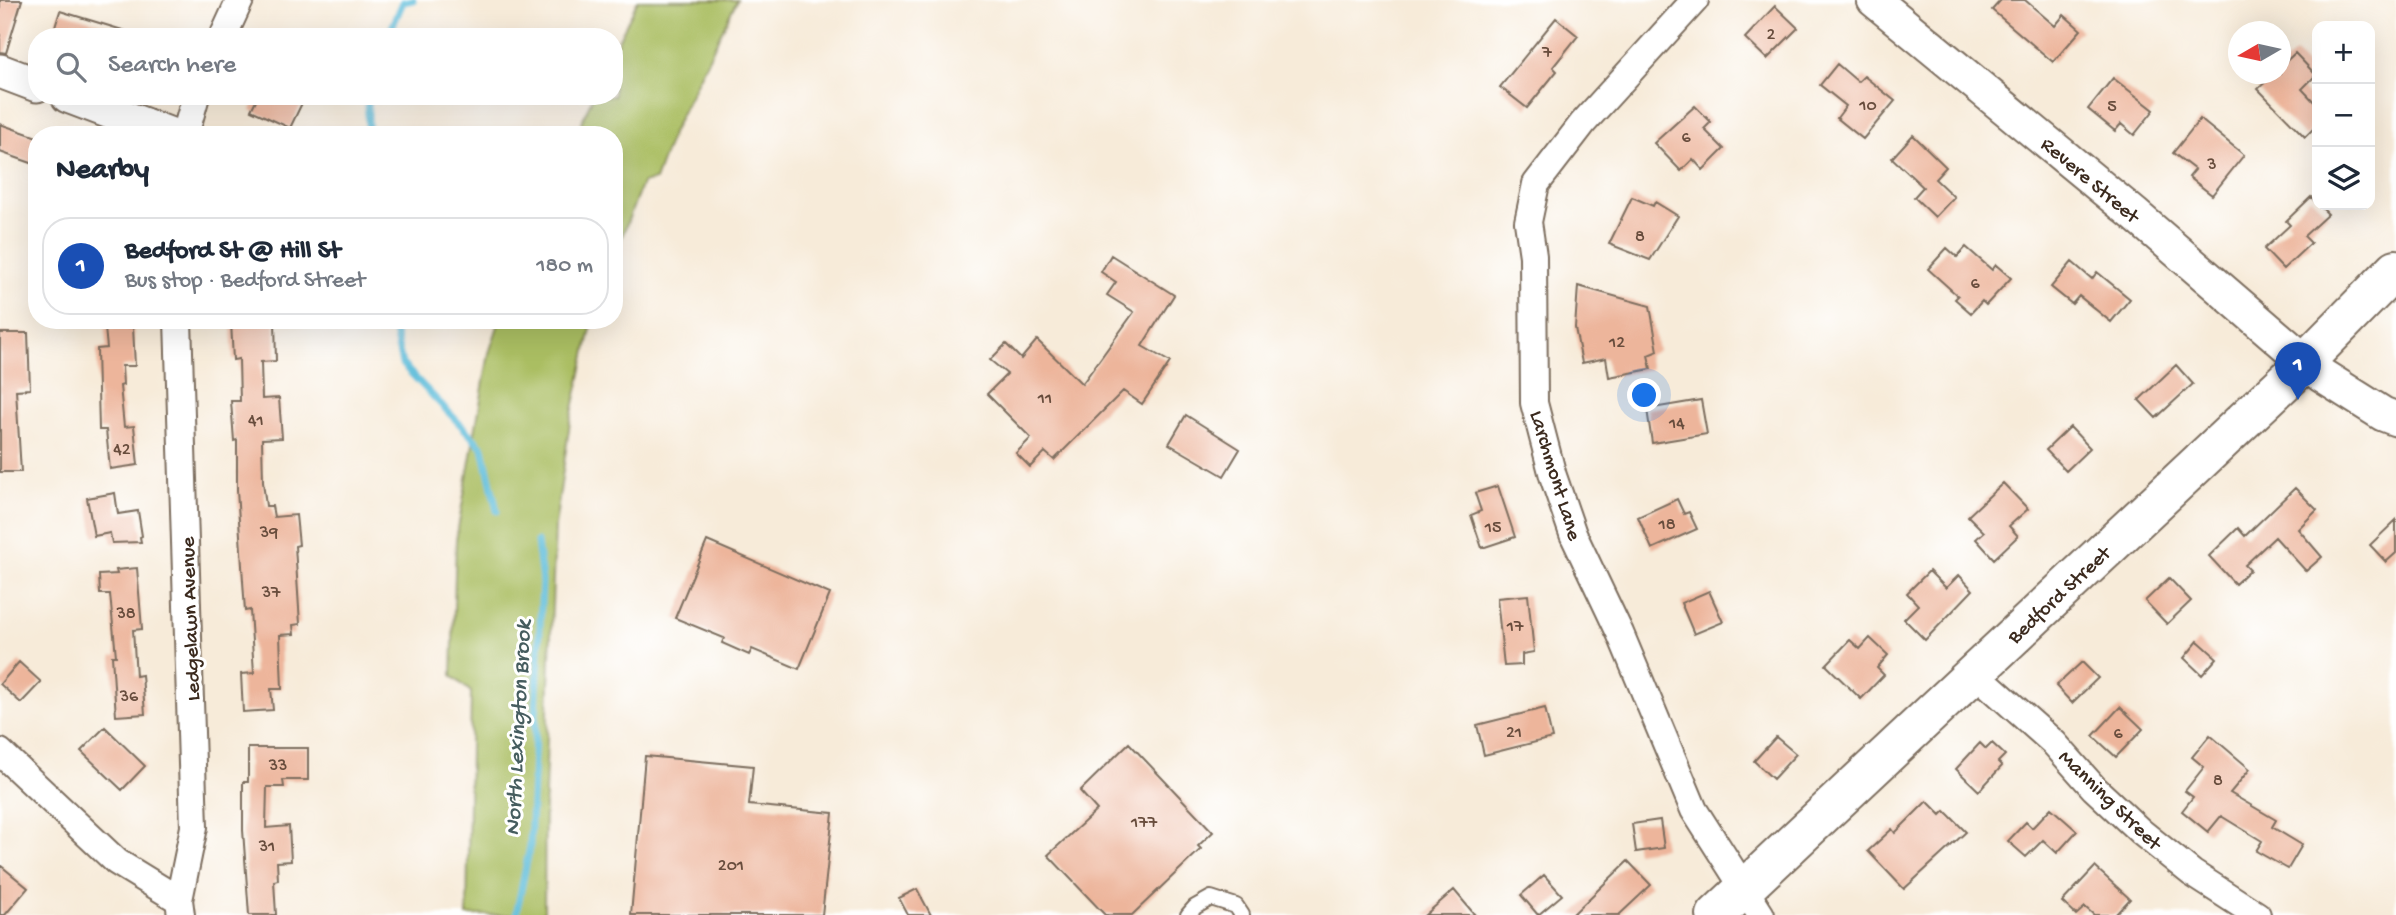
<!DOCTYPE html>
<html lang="en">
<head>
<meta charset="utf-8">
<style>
	:root { --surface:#fff; --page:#f2f2f3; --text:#1f2937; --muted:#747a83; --line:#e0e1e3; --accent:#111827 }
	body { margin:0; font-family:"Gochi Hand",sans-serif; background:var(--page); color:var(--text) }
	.controls { position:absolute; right:21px; top:21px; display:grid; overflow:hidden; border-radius:14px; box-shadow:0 7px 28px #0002 }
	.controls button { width:63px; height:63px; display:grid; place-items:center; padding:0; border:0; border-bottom:2px solid var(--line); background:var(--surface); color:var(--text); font:35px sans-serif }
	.compass { position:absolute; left:2228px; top:21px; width:63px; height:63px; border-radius:50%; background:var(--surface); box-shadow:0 7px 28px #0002; rotate:261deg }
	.you { position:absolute; left:1645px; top:396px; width:24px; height:24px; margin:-18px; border:5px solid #fff; border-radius:50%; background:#1a73e8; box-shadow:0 0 0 10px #1a73e833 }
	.badge { display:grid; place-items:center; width:46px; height:46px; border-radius:50%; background:var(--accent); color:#fff; font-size:23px; font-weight:700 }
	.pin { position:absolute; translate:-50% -58px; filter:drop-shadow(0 2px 4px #0008) }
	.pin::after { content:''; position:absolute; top:37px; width:24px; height:21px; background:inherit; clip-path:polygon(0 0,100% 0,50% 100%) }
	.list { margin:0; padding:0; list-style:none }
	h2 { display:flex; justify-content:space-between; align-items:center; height:91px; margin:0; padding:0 28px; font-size:30px }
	h2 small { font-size:23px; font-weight:400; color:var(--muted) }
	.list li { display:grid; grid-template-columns:46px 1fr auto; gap:21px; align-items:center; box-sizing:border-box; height:98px; margin:0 14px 14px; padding:0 14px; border:2px solid var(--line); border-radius:28px }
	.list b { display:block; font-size:26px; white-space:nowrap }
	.list p { margin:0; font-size:23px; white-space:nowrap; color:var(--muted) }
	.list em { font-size:23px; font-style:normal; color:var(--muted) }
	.icon { flex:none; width:38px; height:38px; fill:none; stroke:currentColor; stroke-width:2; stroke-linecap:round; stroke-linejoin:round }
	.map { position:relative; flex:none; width:2396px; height:915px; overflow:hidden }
	.search { position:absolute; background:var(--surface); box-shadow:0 7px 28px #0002; left:28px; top:28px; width:595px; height:77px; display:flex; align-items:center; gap:18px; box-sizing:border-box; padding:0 24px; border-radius:28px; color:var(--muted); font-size:26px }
	.panel { position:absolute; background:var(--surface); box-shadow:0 7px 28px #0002; left:28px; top:126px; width:595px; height:203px; border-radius:28px }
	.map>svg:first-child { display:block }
	.green { fill:#aabe62; stroke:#727440; stroke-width:2 }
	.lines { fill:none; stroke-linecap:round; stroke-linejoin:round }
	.stream { stroke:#5bbcd9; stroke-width:7 }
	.building { fill:#edb59b }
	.service-casing { stroke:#7d6e5f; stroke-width:18 }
	.minor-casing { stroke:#7d6e5f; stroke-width:30 }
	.tertiary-casing { stroke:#7d6e5f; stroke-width:37 }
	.primary-casing { stroke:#7d6e5f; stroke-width:42 }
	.service { stroke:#fff; stroke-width:14 }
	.minor { stroke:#fff; stroke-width:26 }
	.tertiary { stroke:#fff; stroke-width:33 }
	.primary { stroke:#fff; stroke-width:38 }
	.labels { text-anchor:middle; stroke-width:6; stroke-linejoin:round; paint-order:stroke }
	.number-label { font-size:18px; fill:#684d3d }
	.street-label { font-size:21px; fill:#3b2a1e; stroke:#fff }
	.water-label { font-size:23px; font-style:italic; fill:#465d5f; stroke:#fff }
</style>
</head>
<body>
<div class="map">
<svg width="2396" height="915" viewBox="0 0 2396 915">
	<rect width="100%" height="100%" fill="#fff"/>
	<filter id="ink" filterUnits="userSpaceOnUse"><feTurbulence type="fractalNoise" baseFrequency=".0143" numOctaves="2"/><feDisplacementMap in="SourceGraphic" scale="14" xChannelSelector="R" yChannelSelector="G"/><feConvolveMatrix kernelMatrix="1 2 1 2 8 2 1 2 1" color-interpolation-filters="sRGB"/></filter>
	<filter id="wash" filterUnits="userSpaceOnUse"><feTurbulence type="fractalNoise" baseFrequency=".00686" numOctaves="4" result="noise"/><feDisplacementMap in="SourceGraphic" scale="28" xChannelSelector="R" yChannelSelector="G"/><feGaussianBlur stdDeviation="1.57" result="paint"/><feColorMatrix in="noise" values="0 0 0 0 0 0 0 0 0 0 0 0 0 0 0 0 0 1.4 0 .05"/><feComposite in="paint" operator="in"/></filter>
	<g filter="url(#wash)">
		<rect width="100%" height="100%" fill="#f7ebd9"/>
		<path class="green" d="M638 0H737L673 131 655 180 642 183 614 258V135H576L593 96H614V49Z
			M500 320H593L570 422 555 526 545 793 544 915H467L471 692 452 676 456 540 489 353Z"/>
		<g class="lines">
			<path class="stream" d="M388 37 403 2 413 0
				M368 96V135
				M392 320 402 364 483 448 497 511
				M516 915 530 846 542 581 537 542"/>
		</g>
		<g id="blocks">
			<path class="building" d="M0 0H22L6 53 0 52Z
				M2001 0H2025L2055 26 2064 15 2081 30 2053 62 1992 10Z
				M1775 6 1798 28 1767 59 1745 38Z
				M60 11 129 32 128 37H52Z
				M1556 18 1578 36 1553 67 1557 71 1527 108 1500 87Z
				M2295 53 2316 75 2302 89 2317 105V125L2305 137 2258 89 2274 74H2280V67Z
				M1837 64 1858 82 1864 76 1895 101 1863 139 1837 118 1846 106 1820 85Z
				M2113 78 2154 110 2134 135 2121 124 2115 131 2088 109Z
				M258 96H292L303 101 290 128 251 110Z
				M1695 106 1711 122 1704 129 1724 149 1703 170 1693 159 1681 171 1654 143Z
				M2200 119 2244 155 2212 195 2189 177 2195 170 2173 153Z
				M0 124 37 137V165L0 152Z
				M1913 135 1946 167 1935 179 1954 197 1935 217 1914 197 1923 187 1892 158Z
				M1632 197 1653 206 1655 202 1678 216 1650 260 1609 244Z
				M2311 197 2328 214 2304 236 2311 243 2283 269 2264 249 2290 225 2286 221Z
				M1966 247 1992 270 1996 265 2011 278 1986 305 1982 301 1971 313 1955 299 1958 296 1928 269 1947 248 1957 257Z
				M1111 255 1174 295 1142 346 1170 362 1142 404 1123 391 1054 460 1045 452 1030 467 1016 453 1031 438 987 394 1007 374 990 360 1006 344 1021 359 1037 340 1082 384 1134 312 1107 295 1116 282 1101 272Z
				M2072 262 2092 279 2097 272 2130 299 2111 322 2079 296 2072 304 2051 287Z
				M1578 286 1650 306 1658 351 1648 355 1651 369 1609 377 1606 358 1582 363 1575 328Z
				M275 320 276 361 261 362 262 399 279 398 282 438 262 439 263 482 266 506H272L274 517 296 515 299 545 295 546 300 624 293 625 294 634 280 635 282 689H271L273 710 243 712 241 674 254 673 250 610 245 611 237 490V440L234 441 231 401H240L239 359 233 360 231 322Z
				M133 327 135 366H122L123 385 120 386 124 427 134 426 138 465 110 469 106 430H99L97 349 107 348 105 328Z
				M0 333H28L30 389 16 390 21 472H0Z
				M2176 365 2193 384 2156 418 2139 400Z
				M1701 400 1707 434 1652 443 1647 409Z
				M1186 415 1240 449 1224 476 1169 444Z
				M2070 427 2090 448 2066 471 2046 450Z
				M2003 483 2028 509 2009 526 2018 536 1994 559 1976 539 1984 532 1968 516Z
				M1498 486 1515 537 1482 548 1471 515 1481 511 1475 493Z
				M2295 488 2317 510 2298 529 2322 557 2306 571 2275 537 2245 565 2250 570 2235 584 2209 556 2238 528 2245 536Z
				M115 493 118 514 138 511 142 536 140 537 141 542 112 543 110 533 94 536 87 498Z
				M1677 499 1684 514 1689 512 1697 529 1652 549 1638 517Z
				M2396 520V553L2386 562 2370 545Z
				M707 541 830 594 799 669 752 649 749 655 722 643 724 638 675 618Z
				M137 568 142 629 133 630 136 676 142 675 145 714 116 716 112 656H116L110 594H100L99 575 117 574 116 570Z
				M1929 571 1946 588 1959 575 1973 590 1925 640 1904 619 1918 605 1907 593Z
				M2169 578 2191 601 2167 624 2145 601Z
				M1709 591 1723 622 1694 634 1681 603Z
				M1528 595 1534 652 1522 654V665L1504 666 1497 598Z
				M1870 638 1888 655 1877 668 1884 675 1861 699 1826 665 1850 640 1860 649Z
				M2198 641 2217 658 2202 675 2184 658Z
				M19 662 41 682 21 703 0 684Z
				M2082 662 2098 678 2072 703 2056 686Z
				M2120 707 2143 729 2116 757 2093 736Z
				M1545 708 1552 738 1484 755 1477 725Z
				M105 727 145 766 122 790 81 751Z
				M2210 735 2250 769 2230 793 2276 820 2272 827 2302 845 2288 869 2256 851 2262 841 2221 816 2208 832 2182 811 2193 797 2185 791 2204 767 2192 757Z
				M1776 737 1796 754 1773 779 1754 761Z
				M1129 743 1213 832 1198 846 1201 849 1132 915H1105L1048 855 1097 810 1080 791Z
				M1980 743 1986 749 1992 743 2005 755 1998 762 2002 766 1979 791 1956 769Z
				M248 748H308V780H283L284 787H267L266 828 289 826 291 861 277 862 278 880 274 881 276 915H249L243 830V782H248Z
				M645 756 753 766 749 805 833 813 822 915H631Z
				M1927 801 1941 815 1945 811 1966 832 1904 889 1868 851 1892 829 1895 833Z
				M2051 808 2077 831 2057 853 2043 840 2026 857 2008 841 2026 822 2032 828Z
				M1660 820 1664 848 1636 852 1632 824Z
				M1628 861 1651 885 1619 915H1572Z
				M0 865 28 888 5 915H0Z
				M2095 867 2130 899 2115 915H2094L2085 907 2076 915 2062 902Z
				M1544 875 1562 895 1538 915 1521 895Z
				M917 889 931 915H908L899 898Z
				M1454 890 1475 915H1425Z"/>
		</g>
	</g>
	<g filter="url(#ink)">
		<use href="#blocks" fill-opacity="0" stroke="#7d6e5f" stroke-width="2"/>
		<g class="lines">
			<g class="service-casing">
				<path id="service" d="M1188 915 1195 907 1211 898 1236 906 1242 915"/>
			</g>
			<g class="minor-casing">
				<path id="minor" d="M1695 0 1583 123 1536 184 1528 222 1533 256 1534 403 1553 476 1573 534 1620 633 1694 810 1761 915
					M223 37 240 0
					M185 135 196 96
					M178 320 194 827 179 900 181 915
					M1974 672 2054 743 2094 788 2141 832 2192 873 2257 915
					M0 752 117 862 179 900"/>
			</g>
			<g class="tertiary-casing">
				<path id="tertiary" d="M1874 0 2134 214 2321 375 2383 414 2396 419
					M0 71 37 85
					M68 96 171 135"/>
			</g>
			<g class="primary-casing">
				<path id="primary" d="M1716 915 2290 377 2396 269"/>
			</g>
			<use href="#service" class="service"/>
			<use href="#minor" class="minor"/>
			<use href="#tertiary" class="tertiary"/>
			<use href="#primary" class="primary"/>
		</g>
	</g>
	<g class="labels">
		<g class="number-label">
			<text x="1771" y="39">2</text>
			<text x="1547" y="57">7</text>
			<text x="1868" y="110">10</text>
			<text x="2112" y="111">5</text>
			<text x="1686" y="142">6</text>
			<text x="2212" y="169">3</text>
			<text x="1640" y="241">8</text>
			<text x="1975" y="288">6</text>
			<text x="1617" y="347">12</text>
			<text x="1045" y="403">11</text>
			<text x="256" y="425">41</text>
			<text x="1677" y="428">14</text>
			<text x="122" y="454">42</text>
			<text x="1667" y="529">18</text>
			<text x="1493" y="532">15</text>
			<text x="269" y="537">39</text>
			<text x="271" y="597">37</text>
			<text x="126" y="618">38</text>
			<text x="1515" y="631">17</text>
			<text x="129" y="701">36</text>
			<text x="1514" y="737">21</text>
			<text x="2118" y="738">6</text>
			<text x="278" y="770">33</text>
			<text x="2218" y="785">8</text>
			<text x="1144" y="827">177</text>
			<text x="267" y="851">31</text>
			<text x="731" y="870">201</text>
		</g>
		<g class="street-label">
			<text transform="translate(2091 179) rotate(40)" y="7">Revere Street</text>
			<text transform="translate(1557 475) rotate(73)" y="7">Larchmont Lane</text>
			<text transform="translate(2058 594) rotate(-43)" y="7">Bedford Street</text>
			<text transform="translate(189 619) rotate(-92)" y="7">Ledgelawn Avenue</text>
			<text transform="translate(2111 799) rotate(44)" y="7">Manning Street</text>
		</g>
		<g class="water-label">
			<text transform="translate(516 728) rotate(-87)" y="8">North Lexington Brook</text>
		</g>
	</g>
</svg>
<div class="controls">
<button>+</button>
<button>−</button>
<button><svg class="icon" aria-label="layers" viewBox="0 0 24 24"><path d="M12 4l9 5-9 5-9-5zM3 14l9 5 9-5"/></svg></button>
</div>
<svg class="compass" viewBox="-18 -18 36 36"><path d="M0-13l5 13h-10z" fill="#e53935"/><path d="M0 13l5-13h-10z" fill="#747a83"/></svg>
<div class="you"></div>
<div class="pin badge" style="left:2298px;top:400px;background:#1a4fb4">1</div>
<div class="search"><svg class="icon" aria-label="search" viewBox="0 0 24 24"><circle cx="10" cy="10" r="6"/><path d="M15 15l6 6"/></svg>Search here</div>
<section class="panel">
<h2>Nearby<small></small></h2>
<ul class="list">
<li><span class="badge" style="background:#1a4fb4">1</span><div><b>Bedford St @ Hill St</b><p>Bus stop · Bedford Street</p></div><em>180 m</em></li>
</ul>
</section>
</div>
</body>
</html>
